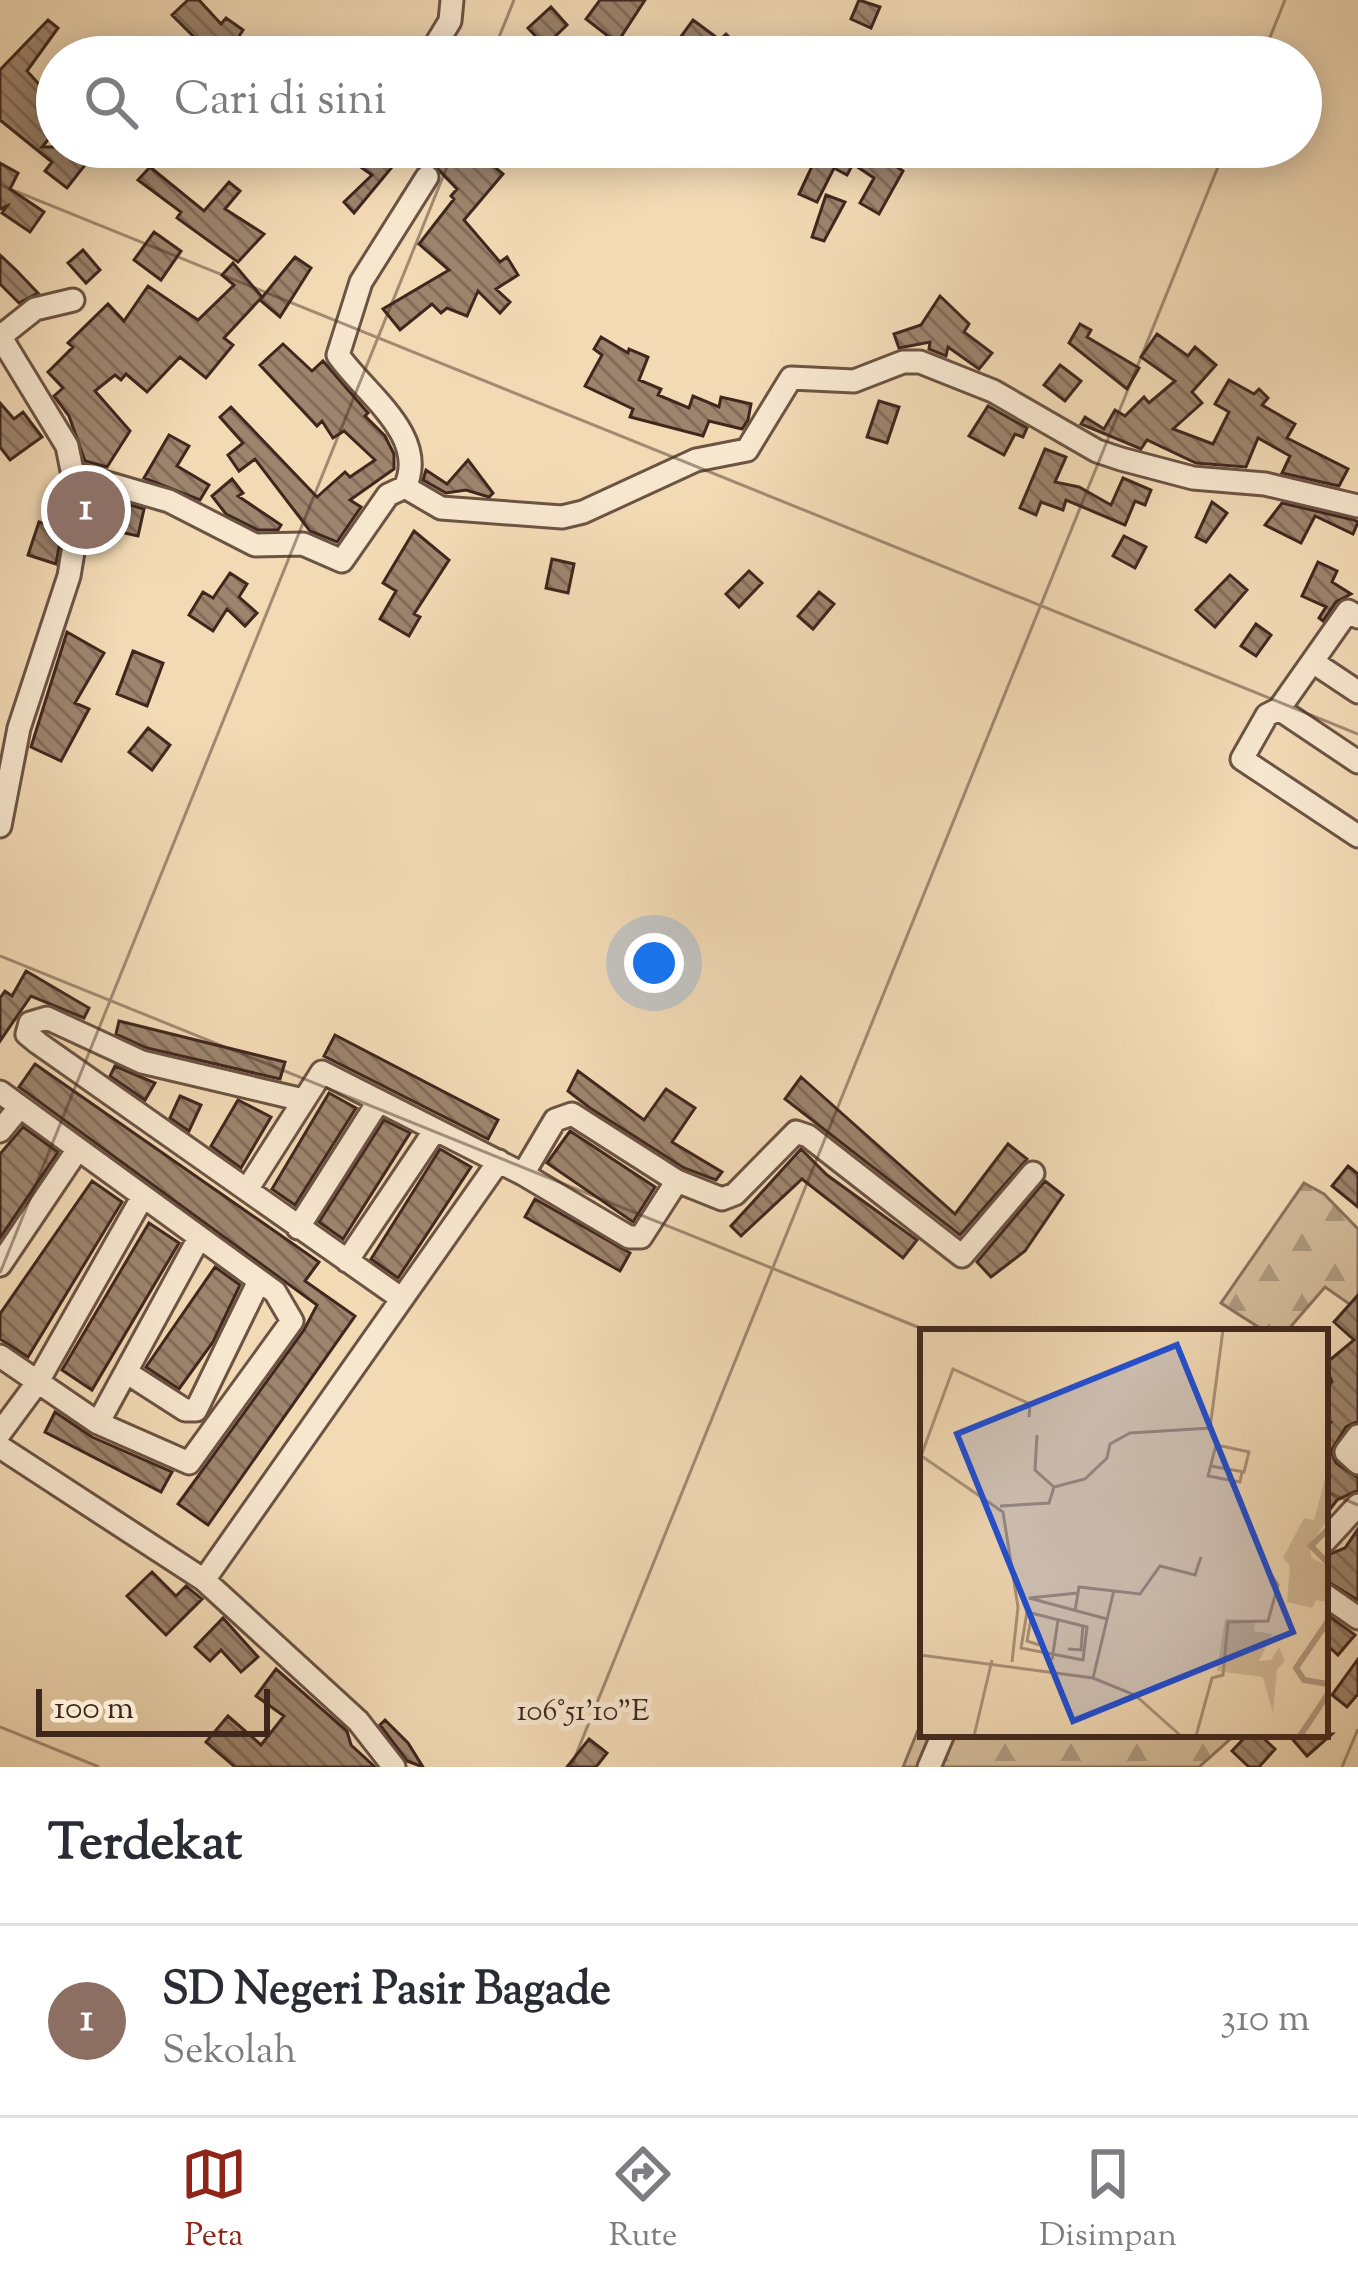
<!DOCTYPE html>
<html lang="id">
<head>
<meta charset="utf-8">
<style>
  :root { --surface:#fff; --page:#f2f2f3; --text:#2b2b33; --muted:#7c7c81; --line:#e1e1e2; --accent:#8f2418 }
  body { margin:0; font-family:"Sorts Mill Goudy",serif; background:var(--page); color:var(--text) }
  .scale { position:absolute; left:36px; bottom:30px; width:234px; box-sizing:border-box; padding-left:12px; border:6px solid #40271e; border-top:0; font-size:33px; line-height:42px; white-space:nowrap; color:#40271e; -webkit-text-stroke:9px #f7e7cf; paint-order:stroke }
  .you { position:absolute; left:654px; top:963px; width:42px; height:42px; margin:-30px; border:9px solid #fff; border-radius:50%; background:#1a73e8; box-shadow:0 0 0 18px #1a73e833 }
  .badge { display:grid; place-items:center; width:78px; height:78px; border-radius:50%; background:var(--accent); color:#fff; font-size:39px; font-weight:700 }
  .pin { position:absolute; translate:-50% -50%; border:6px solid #fff; box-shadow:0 3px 12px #0006 }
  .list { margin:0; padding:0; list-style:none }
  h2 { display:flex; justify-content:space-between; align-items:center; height:156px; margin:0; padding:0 48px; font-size:51px }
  h2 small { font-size:39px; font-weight:400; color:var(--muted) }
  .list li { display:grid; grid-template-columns:78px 1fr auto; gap:36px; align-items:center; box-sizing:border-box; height:192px; padding:0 48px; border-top:3px solid var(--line) }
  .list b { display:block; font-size:45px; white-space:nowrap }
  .list p { margin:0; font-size:39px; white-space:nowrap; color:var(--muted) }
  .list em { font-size:39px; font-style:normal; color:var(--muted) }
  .icon { flex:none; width:66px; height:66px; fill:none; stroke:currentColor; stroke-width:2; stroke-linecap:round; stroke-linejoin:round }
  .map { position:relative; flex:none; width:1358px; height:1767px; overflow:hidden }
  .search { position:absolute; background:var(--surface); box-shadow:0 6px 30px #0003; left:36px; right:36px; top:36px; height:132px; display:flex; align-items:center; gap:30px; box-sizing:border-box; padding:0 42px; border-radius:66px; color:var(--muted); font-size:45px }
  .sheet { height:348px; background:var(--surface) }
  nav { display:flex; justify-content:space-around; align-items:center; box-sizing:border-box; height:168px; border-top:3px solid var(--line); background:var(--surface); font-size:33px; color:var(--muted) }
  nav a { display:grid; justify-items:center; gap:6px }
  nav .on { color:var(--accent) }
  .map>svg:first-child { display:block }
  .forest { fill:url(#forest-firs); stroke:#8a725c; stroke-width:3 }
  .building { fill:url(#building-back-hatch); stroke:#40271e; stroke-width:3 }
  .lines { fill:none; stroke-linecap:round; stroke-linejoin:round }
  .minor-casing { stroke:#6c5444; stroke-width:27 }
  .minor { stroke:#f7e7cf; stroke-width:21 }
  .ticks { fill:none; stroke:#40271e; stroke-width:3; stroke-opacity:0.45 }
  .inset-river { fill:none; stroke:#b59d82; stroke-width:6 }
  .inset-road { fill:none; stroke:#ab9279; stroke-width:3 }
  .view { fill:#1d4ed8; fill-opacity:0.15; stroke:#1d4ed8; stroke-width:6 }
  .inset-edge { fill:none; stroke:#40271e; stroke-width:6 }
  .ticks-label { font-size:30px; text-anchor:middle; fill:#40271e; stroke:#f7e7cf; stroke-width:10; stroke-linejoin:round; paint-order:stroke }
</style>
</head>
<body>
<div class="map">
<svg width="1358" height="1767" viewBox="0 0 1358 1767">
  <defs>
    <pattern id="forest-firs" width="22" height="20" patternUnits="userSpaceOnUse" patternTransform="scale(3)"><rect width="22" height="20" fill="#d4bc9b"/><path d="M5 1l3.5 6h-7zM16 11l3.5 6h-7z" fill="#ad997e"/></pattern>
    <pattern id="building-back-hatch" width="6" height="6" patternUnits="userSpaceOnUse" patternTransform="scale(3)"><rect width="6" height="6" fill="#9d846d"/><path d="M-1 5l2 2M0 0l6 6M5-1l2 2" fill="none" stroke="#816c59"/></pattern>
  </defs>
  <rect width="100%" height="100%" fill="#f2dab5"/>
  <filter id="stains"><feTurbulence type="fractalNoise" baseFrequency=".00167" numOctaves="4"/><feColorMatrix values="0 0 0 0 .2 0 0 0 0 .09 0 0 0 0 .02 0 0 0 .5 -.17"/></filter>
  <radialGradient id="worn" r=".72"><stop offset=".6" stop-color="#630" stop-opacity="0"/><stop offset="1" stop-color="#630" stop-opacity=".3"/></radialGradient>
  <path class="forest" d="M1304,1183L1324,1194L1358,1229V1310L1325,1287L1286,1332H1266L1221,1303Z
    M923,1718V1734H1236L1199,1767H903Z"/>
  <path class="building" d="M188,0H199L221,24L226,18L243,30L233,46L255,57H214L172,15Z
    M600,0H645L617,43L586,19Z
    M859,0L880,7L871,28L851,19Z
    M551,7L567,25L545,46L528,28Z
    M48,20L58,28L27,71L57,104V129L42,147H99L67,188L45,171L52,162L0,120V70Z
    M693,20L720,40L726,34L740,48L745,41L765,57H666Z
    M444,147H459L477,166L484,158L503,174L464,220L500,262L507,257L518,275L496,289L510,302L500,313L478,291L467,316L447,308L441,313L432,304L400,330L383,309L449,270L419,244L454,199L451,196L457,189L430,161Z
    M821,147H868L903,171L879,214L860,203L874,178L853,164L847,175L834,168L817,202L799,194Z
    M397,151L402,155L354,213L344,202L372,175L362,168L371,156L383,164Z
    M0,163L18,173L10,189L44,212L30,232L2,213L7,206L0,209Z
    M150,167L204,211L229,182L240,191L225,209L264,234L238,262L177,218L181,212L138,180Z
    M826,195L845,202L824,241L812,237Z
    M154,232L181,251L161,280L134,260Z
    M83,250L100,270L86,283L68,263Z
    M0,255L17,271L38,293L19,303L0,284Z
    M295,257L311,268L280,317L260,300Z
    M233,263L262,297L224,338L233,345L206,378L180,357L147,392L126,374L121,380L115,375L95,391L130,431L107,467L85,461L69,416L54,396L63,388L48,372L73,347L68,343L108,304L124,321L148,286L198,320L234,285L222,275Z
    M940,296L969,324L964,332L992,353L979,369L948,347L946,356L929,349L930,342L899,348L894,334L921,325Z
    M1080,324L1091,330L1087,337L1139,368L1127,389L1069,343Z
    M1157,334L1188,356L1195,347L1216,365L1192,392L1202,403L1173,429L1213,444L1229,412L1215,404L1229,380L1254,394L1259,389L1268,398L1262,405L1295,424L1287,438L1348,469L1339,486L1282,473L1290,456L1258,438L1246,467L1196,463L1147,440L1141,449L1081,424L1085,417L1104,429L1115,410L1125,416L1144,397L1149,403L1175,381L1141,357Z
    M601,337L628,353L629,349L648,357L639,380L661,389L658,395L689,408L693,396L719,407L721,397L751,404L748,420L742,429L709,421L703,436L630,417L633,409L585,386L602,355L594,349Z
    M283,344L312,371L323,361L368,413L365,416L385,436L394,454V469L350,500L361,507L337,542L310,531L255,459L239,471L228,455L243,443L220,417L231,407L317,497L345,472L350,477L375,460L344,431L333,438L322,421L317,426L260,365Z
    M1060,365L1081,381L1065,401L1044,385Z
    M879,401L899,407L887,443L867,437Z
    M0,403L14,419L23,412L42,437L10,460L0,447Z
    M988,406L1027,428L1023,437L1015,434L1004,455L969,436Z
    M169,435L189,446L177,466L209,485L200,500L144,478Z
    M1045,449L1066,457L1055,482L1079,487L1111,505L1123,478L1151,490L1145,505L1135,501L1125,525L1066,500L1063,510L1041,502L1036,515L1020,508Z
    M468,460L493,493L489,497L466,490L446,493L423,480L426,470L447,484Z
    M232,479L243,493L238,496L281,525L278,530H258L226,514L212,496Z
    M92,494L144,509L138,536L93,526Z
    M1212,502L1227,513L1206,542L1196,537Z
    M1282,503L1354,520L1358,522L1353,534L1315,516L1301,543L1265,525Z
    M39,522L62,530L56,564L28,555Z
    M414,531L449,560L414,614L420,617L409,636L380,619L396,591L383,583Z
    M1124,536L1146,547L1135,568L1113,556Z
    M552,559L574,564L568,593L546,588Z
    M1318,562L1337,571L1332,582L1351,594L1336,602L1323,621L1319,618L1326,607L1302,596Z
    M749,571L762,583L739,607L726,594Z
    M230,573L247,584L239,597L257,613L245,626L227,609L213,631L189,615L203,592L213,598Z
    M1230,575L1247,590L1215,627L1196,610Z
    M819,592L834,604L813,629L798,616Z
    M1256,624L1271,635L1256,656L1241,646Z
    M67,632L104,653L75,703L89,709L61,761L31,747Z
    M133,651L163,663L147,706L117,694Z
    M148,728L170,745L152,770L129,752Z
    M26,971L89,1008L84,1018L31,996L0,1041V998L5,991L12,996Z
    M119,1021L285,1062L280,1079L147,1048L116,1034Z
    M335,1035L498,1120L488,1139L324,1056Z
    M35,1064L319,1262L305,1281L355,1316L208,1525L178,1504L304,1330L317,1305L19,1087Z
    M115,1066L155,1083L145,1100L110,1076Z
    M578,1071L644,1120L666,1089L695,1108L672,1142L722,1172L716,1180L684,1168L590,1108L568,1091Z
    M801,1077L955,1214L1008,1144L1027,1159L960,1235L785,1099Z
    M329,1093L356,1108L295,1205L272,1189Z
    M180,1096L201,1105L189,1131L170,1118Z
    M238,1100L271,1117L241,1168L211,1146Z
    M384,1120L410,1133L343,1239L319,1222Z
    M23,1127L58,1152L0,1238V1154Z
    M570,1131L655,1187L633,1222L547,1163Z
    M440,1149L471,1167L398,1278L371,1259Z
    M801,1149L827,1175L917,1240L903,1258L802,1179L741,1236L731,1226Z
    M1348,1166L1358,1174V1207L1332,1186Z
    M92,1181L122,1202L28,1357L0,1339V1314Z
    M1045,1181L1063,1195L1025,1251L991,1277L977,1262Z
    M535,1199L630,1253L620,1271L525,1217Z
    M149,1223L179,1243L92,1390L62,1370Z
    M215,1267L240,1285L213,1342L179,1389L146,1367Z
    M1358,1295V1421L1346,1427L1331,1451L1336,1463L1358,1478V1490L1337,1500L1325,1516V1428L1331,1422L1325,1417V1389L1332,1382L1325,1364L1354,1340L1334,1322Z
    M55,1412L92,1437L172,1472L161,1492L45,1432Z
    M1358,1529V1600L1325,1580V1556L1345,1548Z
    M152,1572L176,1596L186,1586L202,1599L166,1635L127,1596Z
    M1325,1613L1355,1635L1338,1655L1325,1643Z
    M223,1618L258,1657L241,1672L221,1650L210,1661L195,1647Z
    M1358,1659V1694L1347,1707L1332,1695Z
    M276,1669L347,1731L351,1745L375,1767H235L206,1742L228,1716L261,1745L284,1716L256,1696Z
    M385,1720L408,1743L423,1767L407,1761L380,1725Z
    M1248,1734H1259L1275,1749L1259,1767H1249L1232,1751Z
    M1288,1734H1332L1307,1756Z
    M589,1739L607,1753L596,1767H567Z"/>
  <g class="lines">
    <defs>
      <path id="minor" d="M428,57L450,21L452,0
        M0,336L67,446L80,510L69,576L19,728L0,826
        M1,336L35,309L73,300
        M76,474L169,501L255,545L303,544L342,561L388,495L405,487L441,508L562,517L583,512L696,460L747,450L791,378L854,381L903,362H920L993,391L1097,451L1121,459L1193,478L1265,484L1358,506
        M405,487C429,436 365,394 338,355L361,282L427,177
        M1358,617L1348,611L1279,709L1267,715L1242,759L1358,836
        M1313,662L1358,692
        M1279,709L1358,762
        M0,1092L275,1292L292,1321L189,1463L98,1423L0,1356
        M303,1100L142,1062L47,1018L30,1023L27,1034L38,1043L402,1299
        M0,1131L19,1108
        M523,1174L555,1120L572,1114L677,1181L722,1199L735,1194L796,1132L808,1136L962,1256L1033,1173
        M248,1188L322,1072L523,1174L629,1237H641L677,1181
        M298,1228L378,1102
        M347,1261L435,1130
        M0,1265L78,1149
        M129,1374L185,1410H196L259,1281
        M98,1423L199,1238
        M0,1433L37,1383L142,1198
        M1358,1436L1346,1452L1358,1463
        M0,1447L204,1580L358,1721L394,1767
        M1325,1541L1358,1505
        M204,1580L499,1161
        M1325,1595L1358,1618
        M929,1767L943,1734"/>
    </defs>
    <use href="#minor" class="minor-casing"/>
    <use href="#minor" class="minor"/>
  </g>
  <path class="ticks" d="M491,57L514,0M1262,57L1285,0M0,185L1358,734M0,956L930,1332M0,1273L455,147M1325,1491L1358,1505M0,1727L99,1767M571,1767L1226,147M1342,1767L1358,1729"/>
  <g transform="translate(920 1329)">
    <rect width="408" height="408" fill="#f2dab5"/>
    <path d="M408,139V190L390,216L391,229L408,237V273L396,271L392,279L367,273L370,237L363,229L384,189L394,191ZM305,290L335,291L334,302L352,305L339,332L351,331L359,318L365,332L357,340L353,384L343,348L297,342Z" fill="#d4bc9b"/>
    <path class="inset-river" d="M408,200L391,217L408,234M408,292L376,339L384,351L408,355M380,407L408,365"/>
    <path class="inset-road" d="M117,106L115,141L134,158M0,126L83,183L98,278L92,333M1,127L33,40L110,75L109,88M291,137L324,143L329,123L306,118L296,116L288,147L320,153L322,143M80,177L129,174L134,158L165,150L187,129L190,115L210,104L290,99L303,1M158,264L109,269L187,290M155,282L159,258L220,265L240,237L275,246L281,228M107,283L167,298L163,331L101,319ZM112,284L107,312L119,316M148,320L161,321L163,296M0,326L173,349L215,366L261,407M132,331L138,291M173,349L194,261M54,407L72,331M276,407L292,349L303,346L308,293L348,292L358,256L352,247"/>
    <path class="view" d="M257,16L373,303L153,392L37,105Z"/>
    <rect width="408" height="408" class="inset-edge"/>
  </g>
  <g class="ticks-label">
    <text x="583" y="1720">106°51'10"E</text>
  </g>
  <rect width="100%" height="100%" filter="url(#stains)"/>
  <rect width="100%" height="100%" fill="url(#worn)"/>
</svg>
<div class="scale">100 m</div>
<div class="you"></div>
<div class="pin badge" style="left:86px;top:510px;background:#8d6e63">1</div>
<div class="search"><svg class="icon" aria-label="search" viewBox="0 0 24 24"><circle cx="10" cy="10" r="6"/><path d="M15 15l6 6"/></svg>Cari di sini</div>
</div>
<section class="sheet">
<h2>Terdekat<small></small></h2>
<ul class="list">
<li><span class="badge" style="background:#8d6e63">1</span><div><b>SD Negeri Pasir Bagade</b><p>Sekolah</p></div><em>310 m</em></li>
</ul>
</section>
<nav>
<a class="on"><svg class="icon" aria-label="map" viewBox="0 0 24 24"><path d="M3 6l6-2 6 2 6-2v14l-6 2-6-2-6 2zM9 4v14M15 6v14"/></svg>Peta</a>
<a><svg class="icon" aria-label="directions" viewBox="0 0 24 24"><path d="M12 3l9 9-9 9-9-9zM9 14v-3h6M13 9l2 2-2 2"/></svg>Rute</a>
<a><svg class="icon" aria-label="saved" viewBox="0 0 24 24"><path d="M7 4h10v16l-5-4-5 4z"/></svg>Disimpan</a>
</nav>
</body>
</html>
